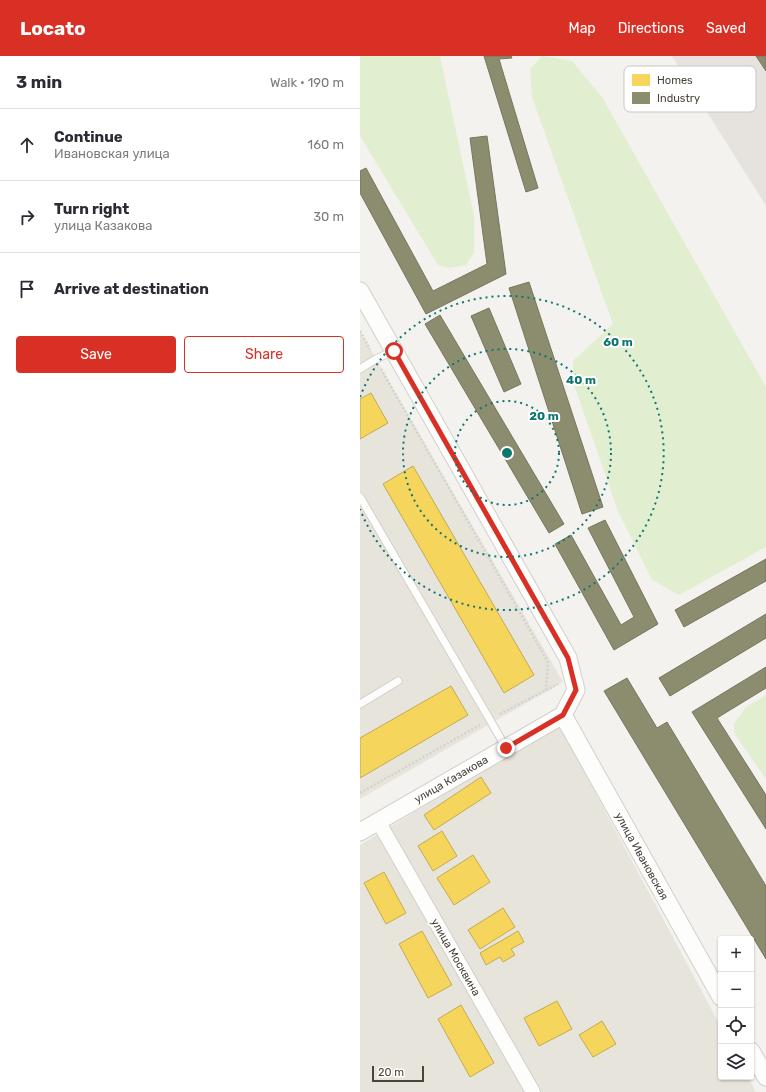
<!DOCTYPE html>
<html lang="en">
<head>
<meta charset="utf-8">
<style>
  :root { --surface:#fff; --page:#f7f7f7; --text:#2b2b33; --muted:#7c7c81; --line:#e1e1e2; --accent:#d93025 }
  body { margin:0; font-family:Rubik,sans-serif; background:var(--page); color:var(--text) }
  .controls { position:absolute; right:12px; bottom:12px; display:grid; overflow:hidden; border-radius:4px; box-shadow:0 1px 3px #0004 }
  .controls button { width:36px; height:36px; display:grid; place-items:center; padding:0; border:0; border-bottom:1px solid var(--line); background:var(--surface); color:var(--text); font:20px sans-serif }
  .scale { position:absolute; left:12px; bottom:10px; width:52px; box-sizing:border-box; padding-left:4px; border:2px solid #4b4439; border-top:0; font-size:11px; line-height:14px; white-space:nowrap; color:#4b4439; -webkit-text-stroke:3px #fff; paint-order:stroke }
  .stop { position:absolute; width:12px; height:12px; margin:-9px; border:3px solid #d93025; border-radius:50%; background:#fff }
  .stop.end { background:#d93025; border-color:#fff; box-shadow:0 1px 4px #0008 }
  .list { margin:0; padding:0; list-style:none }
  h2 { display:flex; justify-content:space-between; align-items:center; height:52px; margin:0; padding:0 16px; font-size:17px }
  h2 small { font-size:13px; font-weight:400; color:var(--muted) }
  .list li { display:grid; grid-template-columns:26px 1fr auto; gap:12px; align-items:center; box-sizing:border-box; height:72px; padding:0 16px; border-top:1px solid var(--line) }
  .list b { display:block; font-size:15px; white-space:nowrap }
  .list p { margin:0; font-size:13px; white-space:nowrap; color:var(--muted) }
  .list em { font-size:13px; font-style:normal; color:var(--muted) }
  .actions { display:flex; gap:8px; padding:12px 16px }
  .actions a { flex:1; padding:9px 0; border:1px solid var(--accent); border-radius:4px; text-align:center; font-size:14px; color:var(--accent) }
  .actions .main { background:var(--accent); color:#fff }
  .icon { flex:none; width:22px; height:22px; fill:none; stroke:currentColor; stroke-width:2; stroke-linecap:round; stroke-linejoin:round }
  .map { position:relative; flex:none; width:406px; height:1036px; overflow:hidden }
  header { display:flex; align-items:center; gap:24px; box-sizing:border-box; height:56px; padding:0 20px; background:var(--accent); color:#fff }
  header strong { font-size:19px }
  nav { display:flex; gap:22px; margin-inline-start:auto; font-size:14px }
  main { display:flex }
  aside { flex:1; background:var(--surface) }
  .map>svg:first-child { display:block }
  .residential { fill:#e7e4dc }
  .industrial { fill:#e6e2de }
  .green { fill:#e1eecf }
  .homes { fill:#f6d55c; stroke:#c3aa52 }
  .industry { fill:#8c8c6e; stroke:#78765e }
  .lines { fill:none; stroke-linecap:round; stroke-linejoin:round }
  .service-casing { stroke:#d2d0cb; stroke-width:9 }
  .minor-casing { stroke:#d2d0cb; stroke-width:16 }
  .tertiary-casing { stroke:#d2d0cb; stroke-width:19 }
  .path { stroke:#d3d2cc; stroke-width:2.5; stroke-dasharray:2 2; stroke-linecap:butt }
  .service { stroke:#fdfdfc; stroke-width:7 }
  .minor { stroke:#fdfdfc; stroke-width:14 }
  .tertiary { stroke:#fdfdfc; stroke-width:17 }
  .route { stroke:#d93025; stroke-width:5 }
  .ring { fill:none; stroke:#0f766e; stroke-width:2; stroke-dasharray:2 4 }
  .labels { text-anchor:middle; stroke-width:4; stroke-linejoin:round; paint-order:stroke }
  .street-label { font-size:11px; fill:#4b4439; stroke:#fff }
  .key { fill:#fff; stroke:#c9c7c4; stroke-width:1 }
  .key-label { font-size:11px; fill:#4b4439 }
  .centre { fill:#0f766e; stroke:#fff; stroke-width:2 }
  .ring-label { font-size:12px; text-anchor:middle; font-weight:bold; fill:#0f766e; stroke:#fff; stroke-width:4; stroke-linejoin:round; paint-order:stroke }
</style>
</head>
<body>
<header>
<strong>Locato</strong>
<nav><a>Map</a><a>Directions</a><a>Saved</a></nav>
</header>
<main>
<aside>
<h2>3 min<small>Walk · 190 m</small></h2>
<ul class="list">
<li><svg class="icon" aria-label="ahead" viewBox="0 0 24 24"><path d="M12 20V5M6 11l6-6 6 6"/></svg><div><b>Continue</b><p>Ивановская улица</p></div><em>160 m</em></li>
<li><svg class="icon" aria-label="right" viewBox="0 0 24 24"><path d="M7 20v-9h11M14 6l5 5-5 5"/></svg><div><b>Turn right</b><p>улица Казакова</p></div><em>30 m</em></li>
<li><svg class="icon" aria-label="arrive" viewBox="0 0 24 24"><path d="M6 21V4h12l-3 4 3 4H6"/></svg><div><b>Arrive at destination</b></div></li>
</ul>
<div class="actions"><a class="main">Save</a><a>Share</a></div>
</aside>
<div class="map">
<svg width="406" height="1036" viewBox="0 0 406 1036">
  <rect width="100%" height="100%" fill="#f4f2ee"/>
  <path class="residential" d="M0,275L203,626L0,743Z
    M199,669L361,971V1021H388L396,1036H0V789Z"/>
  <path class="industrial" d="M312,0H406V150Z"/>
  <path class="green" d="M0,0H80L114,160V197L106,209L88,212L78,209L0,80Z
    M182,0L212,5L242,41L406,331V491L319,539L292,524L258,455L213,326V305L253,268L240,232L172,41L170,13Z
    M406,639V723L374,677V668L386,651Z"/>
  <path class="homes" d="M11,337L28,367L0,383V343Z
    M53,410L174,619L144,637L23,428Z
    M91,630L108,659L0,722V682Z
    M121,721L131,737L74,774L64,759Z
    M82,775L97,800L73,815L58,790Z
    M113,799L130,826L94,849L77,822Z
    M24,816L46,857L26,868L4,827Z
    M143,852L155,871L120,893L108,874Z
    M62,875L92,929L68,942L39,888Z
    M158,875L164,886L151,893L155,899L143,906L140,901L126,909L120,897Z
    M197,945L212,973L179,990L164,962Z
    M101,949L134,1007L110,1021L78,963Z
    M242,965L256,988L233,1001L219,979Z"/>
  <path class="industry" d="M124,0H151L152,2L139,3L178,132L166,136Z
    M396,0H406V15Z
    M127,80L146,218L66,258L0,137V115L6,112L73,235L127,208L110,82Z
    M169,226L243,451L222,458L149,232Z
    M129,252L161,328L144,336L111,260Z
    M80,259L204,468L189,477L65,268Z
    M245,464L298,568L254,594L195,488L211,479L261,569L274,561L228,472Z
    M406,503V525L324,571L315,554Z
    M406,558V582L310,640L299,622Z
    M406,611V632L357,662L406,739V773L332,656Z
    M267,622L297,672L307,666L406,830V903L244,635Z"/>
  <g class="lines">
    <defs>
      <path id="service" d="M0,313L16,303L33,295
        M0,441L130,664L146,692
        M0,648L38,625"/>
      <path id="minor" d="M18,765L173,1036"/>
      <path id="tertiary" d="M0,235L208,602L216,634L203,659
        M203,659L361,941
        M0,776L203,659
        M391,995L406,1021"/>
    </defs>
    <use href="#service" class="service-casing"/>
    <use href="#minor" class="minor-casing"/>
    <use href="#tertiary" class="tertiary-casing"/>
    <path class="path" d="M0,275L10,293
      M21,313L188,606L186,634
      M140,658L198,628
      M0,737L120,669"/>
    <use href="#service" class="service"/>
    <use href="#minor" class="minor"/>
    <use href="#tertiary" class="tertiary"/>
  </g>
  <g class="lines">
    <path class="route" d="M34,295L208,602L216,634L203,659L146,692"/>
  </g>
  <g class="ring">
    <circle cx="147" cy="397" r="52"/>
    <circle cx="147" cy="397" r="104"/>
    <path d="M0 341A157 157 0 1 1 0 453"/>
  </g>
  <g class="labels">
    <g class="street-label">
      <text transform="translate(91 723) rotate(-30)" y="4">улица Казакова</text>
      <text transform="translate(282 800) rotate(61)" y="4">улица Ивановская</text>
      <text transform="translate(96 901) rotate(60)" y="4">улица Москвина</text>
    </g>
  </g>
  <rect x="264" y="10" width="132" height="46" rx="6" class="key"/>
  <rect x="272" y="18" width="18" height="12" fill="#f6d55c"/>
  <rect x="272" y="36" width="18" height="12" fill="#8c8c6e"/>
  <g class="key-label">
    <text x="297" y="28">Homes</text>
    <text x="297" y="46">Industry</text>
  </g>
  <circle cx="147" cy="397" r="6" class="centre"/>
  <g class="ring-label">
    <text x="258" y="290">60 m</text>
    <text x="221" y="328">40 m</text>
    <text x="184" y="364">20 m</text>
  </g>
</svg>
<div class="controls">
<button>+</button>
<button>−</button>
<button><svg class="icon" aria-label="locate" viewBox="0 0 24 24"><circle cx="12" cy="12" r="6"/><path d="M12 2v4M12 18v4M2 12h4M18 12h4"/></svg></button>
<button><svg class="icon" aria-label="layers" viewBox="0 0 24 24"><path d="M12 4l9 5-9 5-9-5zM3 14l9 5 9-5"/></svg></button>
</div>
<div class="scale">20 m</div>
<div class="stop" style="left:34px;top:295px"></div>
<div class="stop end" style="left:146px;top:692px"></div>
</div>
</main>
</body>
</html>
